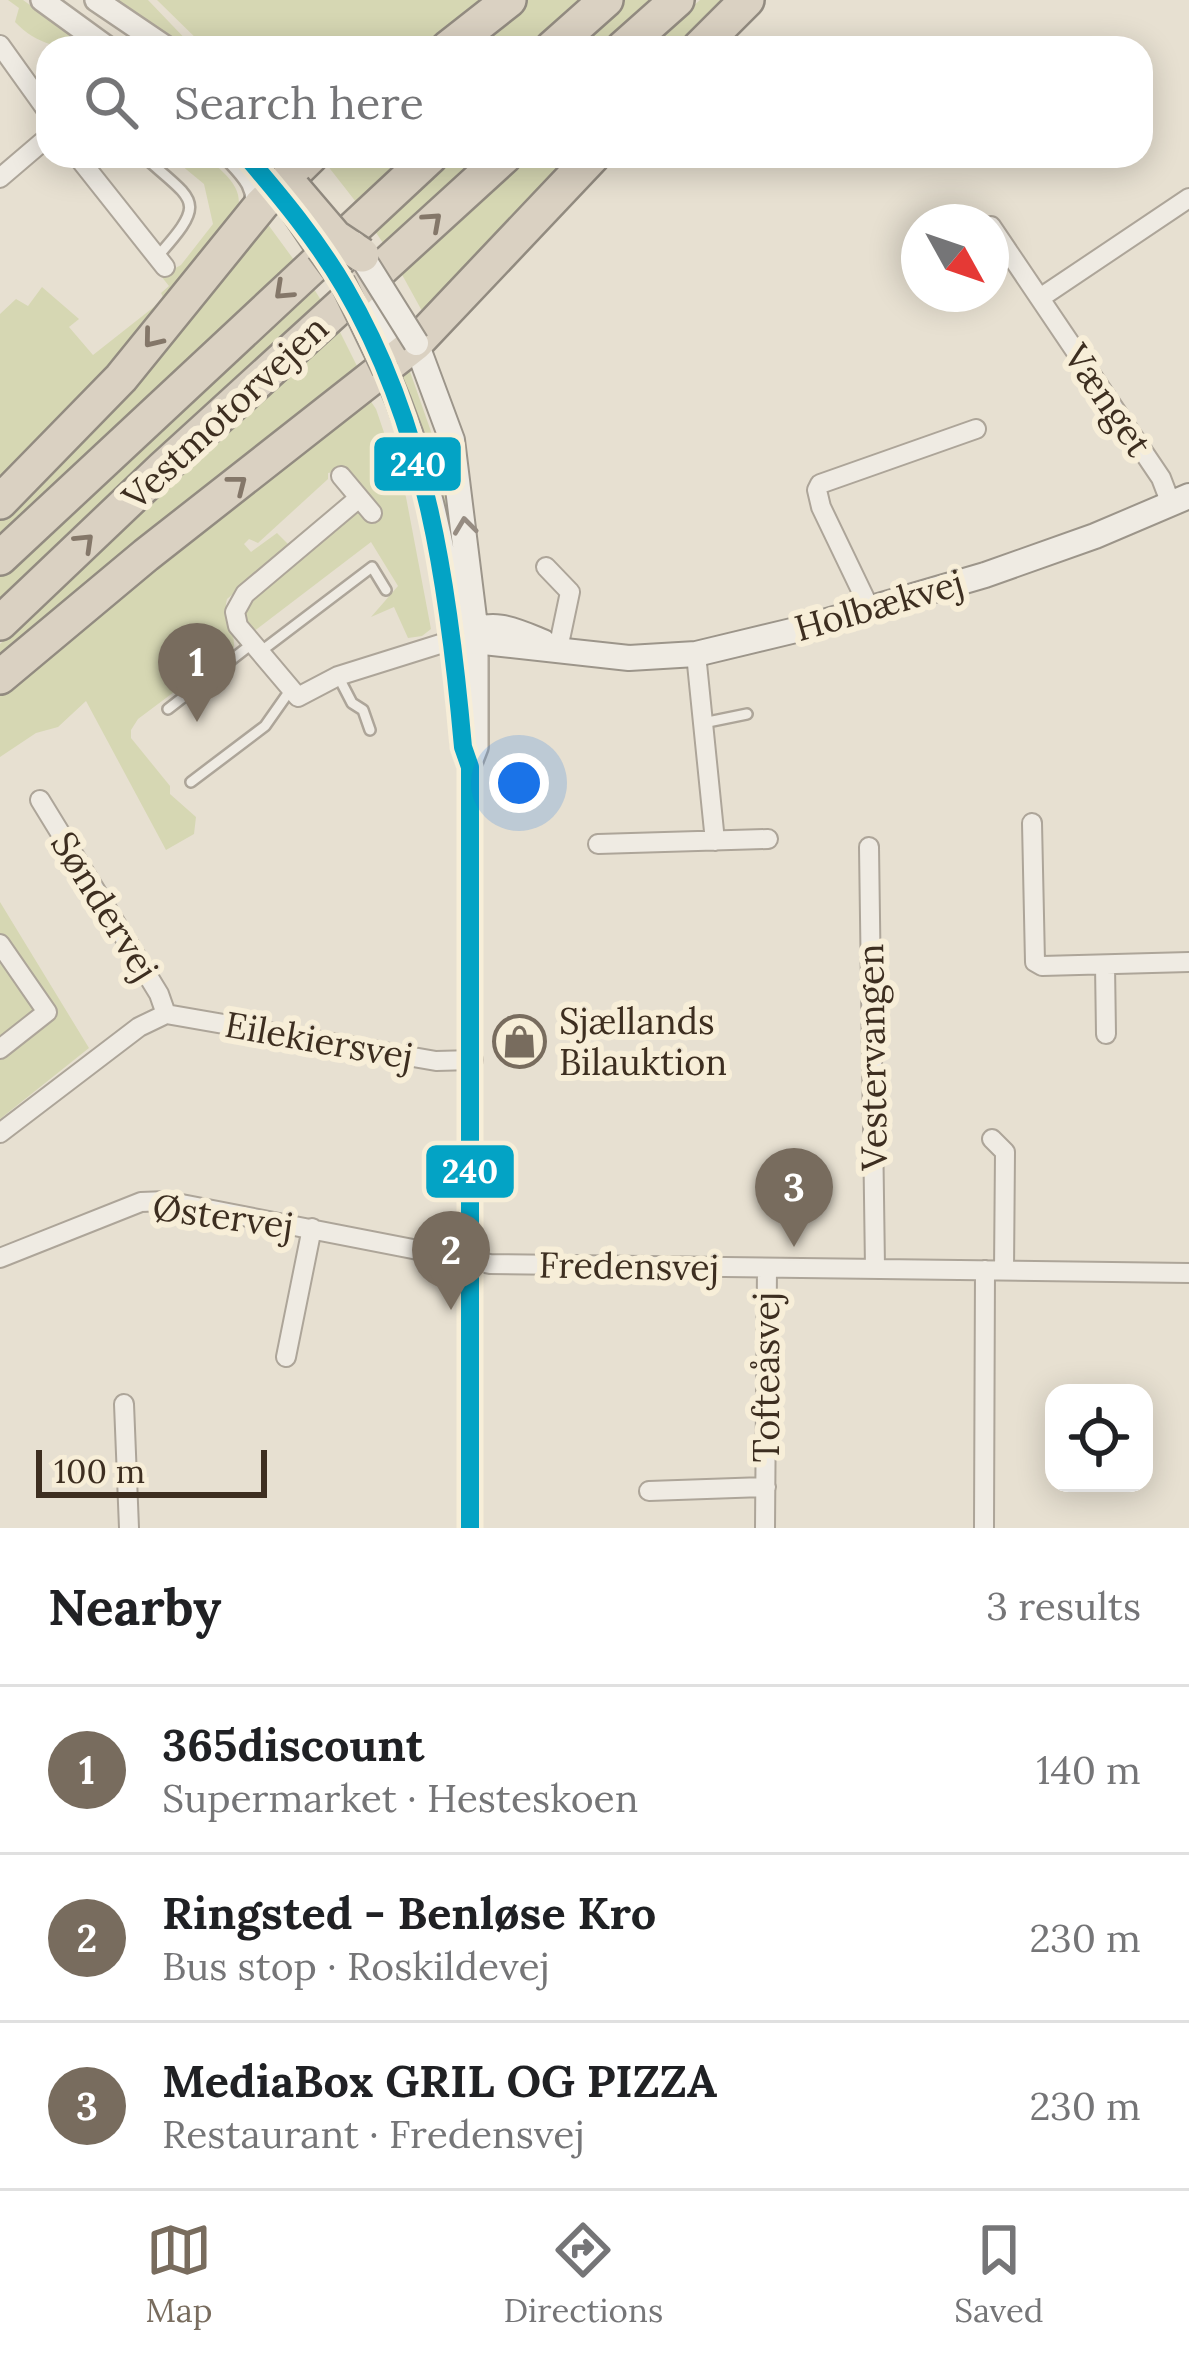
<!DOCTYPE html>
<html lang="en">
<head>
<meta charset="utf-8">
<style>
  :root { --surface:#fff; --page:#f2f2f2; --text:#202124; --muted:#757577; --line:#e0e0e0; --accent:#786c5e }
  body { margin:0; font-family:Lora,serif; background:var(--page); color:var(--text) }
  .controls { position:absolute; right:36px; bottom:36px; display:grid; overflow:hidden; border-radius:24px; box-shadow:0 6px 30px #0003 }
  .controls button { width:108px; height:108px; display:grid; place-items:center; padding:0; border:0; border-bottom:3px solid var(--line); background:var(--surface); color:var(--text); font:60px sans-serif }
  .compass { position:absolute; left:901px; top:204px; width:108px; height:108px; border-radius:50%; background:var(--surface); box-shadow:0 6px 30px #0003; rotate:130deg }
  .scale { position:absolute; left:36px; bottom:30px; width:231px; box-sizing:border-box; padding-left:12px; border:6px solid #3d2e20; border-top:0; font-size:33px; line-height:42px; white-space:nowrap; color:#3d2e20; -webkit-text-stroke:9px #f7eed8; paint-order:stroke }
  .you { position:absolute; left:519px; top:783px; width:42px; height:42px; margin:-30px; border:9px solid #fff; border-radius:50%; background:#1a73e8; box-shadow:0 0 0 18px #1a73e833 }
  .badge { display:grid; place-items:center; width:78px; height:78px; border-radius:50%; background:var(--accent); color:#fff; font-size:39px; font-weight:700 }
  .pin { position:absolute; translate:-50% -99px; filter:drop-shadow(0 3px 6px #0008) }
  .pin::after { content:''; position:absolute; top:63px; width:42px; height:36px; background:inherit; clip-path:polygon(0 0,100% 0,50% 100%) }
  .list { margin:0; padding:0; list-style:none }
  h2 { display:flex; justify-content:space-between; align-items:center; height:156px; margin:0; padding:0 48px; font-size:51px }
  h2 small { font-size:39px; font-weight:400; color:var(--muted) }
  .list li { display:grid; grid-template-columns:78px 1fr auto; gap:36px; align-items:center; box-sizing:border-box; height:168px; padding:0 48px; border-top:3px solid var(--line) }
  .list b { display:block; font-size:45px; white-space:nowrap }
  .list p { margin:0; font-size:39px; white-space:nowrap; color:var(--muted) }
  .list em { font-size:39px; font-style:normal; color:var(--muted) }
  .icon { flex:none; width:66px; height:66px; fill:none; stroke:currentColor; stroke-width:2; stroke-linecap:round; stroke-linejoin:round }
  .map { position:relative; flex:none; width:1189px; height:1528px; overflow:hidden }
  .search { position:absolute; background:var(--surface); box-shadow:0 6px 30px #0003; left:36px; right:36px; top:36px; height:132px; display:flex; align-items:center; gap:30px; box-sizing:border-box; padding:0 42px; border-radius:36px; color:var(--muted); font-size:45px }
  .sheet { height:660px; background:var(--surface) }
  nav { display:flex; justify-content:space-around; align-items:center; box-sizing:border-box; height:168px; border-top:3px solid var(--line); background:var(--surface); font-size:33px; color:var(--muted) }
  nav a { display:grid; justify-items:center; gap:6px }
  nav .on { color:var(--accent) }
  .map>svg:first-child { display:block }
  .green { fill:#d6d7b3 }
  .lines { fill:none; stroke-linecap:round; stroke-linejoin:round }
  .service-casing { stroke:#ada599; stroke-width:14 }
  .minor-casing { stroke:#ada599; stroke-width:22 }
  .tertiary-casing { stroke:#ada599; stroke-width:26 }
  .secondary-casing { stroke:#9c958a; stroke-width:28 }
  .motorway-casing { stroke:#928b80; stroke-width:38 }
  .service { stroke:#efebe3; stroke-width:9 }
  .minor { stroke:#efebe3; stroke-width:18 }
  .tertiary { stroke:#efebe3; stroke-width:21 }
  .secondary { stroke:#efebe3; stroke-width:24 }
  .motorway { stroke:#dad1c2; stroke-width:33 }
  .secondary-bridge-casing { stroke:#9c958a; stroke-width:28; stroke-linecap:butt }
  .motorway-bridge-casing { stroke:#928b80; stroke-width:38; stroke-linecap:butt }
  .secondary-bridge { stroke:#efebe3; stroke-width:24 }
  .motorway-bridge { stroke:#dad1c2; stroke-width:33 }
  .bus-1-casing { stroke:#f7eed8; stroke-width:27 }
  .bus-1 { stroke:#03a3c5; stroke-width:18 }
  .oneway { stroke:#847769 }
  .oneway2 { stroke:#968c82 }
  .labels { text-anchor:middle; stroke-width:12; stroke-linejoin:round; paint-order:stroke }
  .street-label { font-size:36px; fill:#3d2e20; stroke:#f7eed8 }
  .poi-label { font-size:36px; fill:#3d2e20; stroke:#f7eed8; text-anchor:start }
  .line-badge { stroke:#f7eed8; stroke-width:4.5 }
  .badge-label { font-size:33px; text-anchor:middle; font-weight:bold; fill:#fff }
</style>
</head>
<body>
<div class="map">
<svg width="1189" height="1528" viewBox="0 0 1189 1528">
  <rect width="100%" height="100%" fill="#e7e0d1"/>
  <path class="green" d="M8,0H23L90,48C59,48 37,45 15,22L19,8Z
    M115,0H148L194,48H182Z
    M157,0H490L429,48H206Z
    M521,0H582L527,48H459Z
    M620,0H661L608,48H566Z
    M700,0H733L685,48H646Z
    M170,156H206C224,174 247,188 236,215L168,302L0,490V314L16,299L28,306L42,287L79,319L69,327L93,355L164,299L161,293L169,286L161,276L181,265L213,224L204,184Z
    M320,156H407L356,202Z
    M447,156H489L387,249L371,225Z
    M527,156H581L427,320L400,271Z
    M264,219L294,260L0,534V510Z
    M309,281L324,305L0,611V572Z
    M339,330L361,374L0,664V644Z
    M407,363L442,463L463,591L431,460L397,370Z
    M368,397L376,409L406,497L431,629L422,636L408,638L394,607L371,617L398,586L371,542L253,632L245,620L247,603L356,512H361L344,470L328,473V479L258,543L249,539L244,544L251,552L277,533L290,546L227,599C222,617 235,628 234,647L138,719L131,730V738L170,786V794L196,817L194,834L166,850L86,701L58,727L36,733L0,757V685Z
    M0,902L89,1048L0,1119Z"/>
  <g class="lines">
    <defs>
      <path id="service" d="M143,156C196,203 208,200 157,257
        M260,652L372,567L386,590
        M338,676L352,703L363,710L370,730
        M168,709L253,643
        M703,723L747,714
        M191,782L265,726L291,689"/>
      <path id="minor" d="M0,45L48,112
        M77,156L165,267
        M0,178L48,137
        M991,226L1161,478L1171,504
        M1040,298L1189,198
        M341,476L372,513
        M359,498L245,594L235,612L238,626L298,697L338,676L456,639
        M546,567L570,592L558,649
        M870,609L821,507L817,490L820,484L976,429
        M696,654L715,841
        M40,800L159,994L166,1014
        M1032,823L1035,962L1042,966L1189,962
        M598,844L768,839
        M869,847L875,1267
        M0,944L47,1012L0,1049
        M1105,965L1106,1034
        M0,1133L139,1027L166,1014L436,1061L473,1060
        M992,1139L1005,1152L1004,1270
        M0,1258L141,1202L166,1201L490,1264L1189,1273
        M286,1357L312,1228
        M124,1404L129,1528
        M649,1491L766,1487
        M765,1528L767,1268
        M984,1528L985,1270"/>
      <path id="tertiary" d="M42,0L108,48
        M96,0L167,48
        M231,156C247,173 262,187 255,212
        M456,639L463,747L470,767V1528
        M472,760L477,747V642"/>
      <path id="secondary" d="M282,195L319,250
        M358,294C376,309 381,333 399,348H408
        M416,343L452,440L477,642
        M385,370C424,456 444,545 456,639
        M463,635C493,619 514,630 543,642
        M456,639L629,658L696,654L800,629L985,575L1095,536L1189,496"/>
      <path id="motorway" d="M448,48L509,0
        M552,48L606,0
        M623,48L677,0
        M699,48L747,0
        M0,502L121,378L262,204L311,156
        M0,558L431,156
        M0,623L163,468L505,156
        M0,677L146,555L416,343L593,156"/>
    </defs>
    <use href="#service" class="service-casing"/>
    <use href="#minor" class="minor-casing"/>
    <use href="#tertiary" class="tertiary-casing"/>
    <use href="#secondary" class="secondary-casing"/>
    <use href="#motorway" class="motorway-casing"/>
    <use href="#service" class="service"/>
    <use href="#minor" class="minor"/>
    <use href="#tertiary" class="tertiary"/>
    <use href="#secondary" class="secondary"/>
    <use href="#motorway" class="motorway"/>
    <defs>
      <path id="secondary-bridge" d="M354,244L416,343
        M319,250L336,273
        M342,281L385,370"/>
      <path id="motorway-bridge" d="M294,189L335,237L362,255"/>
    </defs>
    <use href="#secondary-bridge" class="secondary-bridge-casing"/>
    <use href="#motorway-bridge" class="motorway-bridge-casing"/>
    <use href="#secondary-bridge" class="secondary-bridge"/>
    <use href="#motorway-bridge" class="motorway-bridge"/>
    <defs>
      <path id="bus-1" d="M246,156C282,198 317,240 345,288C427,428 449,589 463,747L470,767V1528"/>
    </defs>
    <use href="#bus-1" class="bus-1-casing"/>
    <use href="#bus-1" class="bus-1"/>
  </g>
  <defs><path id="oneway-chevron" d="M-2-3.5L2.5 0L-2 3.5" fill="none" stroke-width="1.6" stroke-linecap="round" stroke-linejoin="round" transform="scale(3)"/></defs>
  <g class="oneway">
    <use href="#oneway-chevron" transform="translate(433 221) rotate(-42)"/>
    <use href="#oneway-chevron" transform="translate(283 291) rotate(137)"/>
    <use href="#oneway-chevron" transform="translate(152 339) rotate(129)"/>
    <use href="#oneway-chevron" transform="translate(238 484) rotate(-38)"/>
    <use href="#oneway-chevron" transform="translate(85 542) rotate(-44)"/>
  </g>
  <use class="oneway2" href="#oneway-chevron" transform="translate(465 526) rotate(-97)"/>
  <defs>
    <symbol id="shop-ring" viewBox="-11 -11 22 22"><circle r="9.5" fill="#f7eed8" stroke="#786c5e" stroke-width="1.5"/><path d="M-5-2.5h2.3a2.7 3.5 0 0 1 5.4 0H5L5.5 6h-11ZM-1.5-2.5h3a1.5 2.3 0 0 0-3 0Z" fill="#786c5e"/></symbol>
  </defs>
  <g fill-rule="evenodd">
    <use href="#shop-ring" x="490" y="1012" width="59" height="59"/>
  </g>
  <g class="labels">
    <g class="street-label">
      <text transform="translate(1108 400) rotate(56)" y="13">Vænget</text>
      <text transform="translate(225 412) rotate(-43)" y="13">Vestmotorvejen</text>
      <text transform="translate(879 605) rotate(-16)" y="13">Holbækvej</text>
      <text transform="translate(105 906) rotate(58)" y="13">Søndervej</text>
      <text transform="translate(319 1040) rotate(10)" y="13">Eilekiersvej</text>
      <text transform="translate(872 1057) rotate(-91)" y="13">Vestervangen</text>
      <text transform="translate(223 1216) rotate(8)" y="13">Østervej</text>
      <text transform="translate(629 1266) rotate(1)" y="13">Fredensvej</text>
      <text transform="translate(766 1377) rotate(-90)" y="13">Tofteåsvej</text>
    </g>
    <g class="poi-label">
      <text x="559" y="1034">Sjællands<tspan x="559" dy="41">Bilauktion</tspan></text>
    </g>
  </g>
  <g class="line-badge">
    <rect x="372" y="435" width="91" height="58" rx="12" fill="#03a3c5"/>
    <rect x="424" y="1143" width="92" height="57" rx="12" fill="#03a3c5"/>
  </g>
  <g class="badge-label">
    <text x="418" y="476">240</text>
    <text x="470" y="1183">240</text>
  </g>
</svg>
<div class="controls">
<button><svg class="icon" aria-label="locate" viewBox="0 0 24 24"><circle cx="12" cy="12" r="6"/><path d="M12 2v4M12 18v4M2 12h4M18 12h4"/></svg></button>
</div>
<svg class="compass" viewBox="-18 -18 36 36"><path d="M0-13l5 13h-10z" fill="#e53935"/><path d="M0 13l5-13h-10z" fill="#757577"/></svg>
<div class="scale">100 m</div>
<div class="you"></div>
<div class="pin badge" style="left:197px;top:722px">1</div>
<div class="pin badge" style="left:451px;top:1310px">2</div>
<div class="pin badge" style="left:794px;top:1247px">3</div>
<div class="search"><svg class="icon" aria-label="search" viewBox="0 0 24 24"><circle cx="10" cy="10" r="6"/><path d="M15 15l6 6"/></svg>Search here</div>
</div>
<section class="sheet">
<h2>Nearby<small>3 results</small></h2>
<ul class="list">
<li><span class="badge">1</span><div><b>365discount</b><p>Supermarket · Hesteskoen</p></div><em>140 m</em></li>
<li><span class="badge">2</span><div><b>Ringsted - Benløse Kro</b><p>Bus stop · Roskildevej</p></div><em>230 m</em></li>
<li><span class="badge">3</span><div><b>MediaBox GRIL OG PIZZA</b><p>Restaurant · Fredensvej</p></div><em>230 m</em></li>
</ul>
</section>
<nav>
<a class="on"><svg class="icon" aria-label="map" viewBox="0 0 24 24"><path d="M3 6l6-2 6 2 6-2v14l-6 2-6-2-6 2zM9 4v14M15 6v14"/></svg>Map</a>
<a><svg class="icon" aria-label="directions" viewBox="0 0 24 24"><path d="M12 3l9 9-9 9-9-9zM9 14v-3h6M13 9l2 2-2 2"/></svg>Directions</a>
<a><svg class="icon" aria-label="saved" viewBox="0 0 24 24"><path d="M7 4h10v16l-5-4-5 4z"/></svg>Saved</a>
</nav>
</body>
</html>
